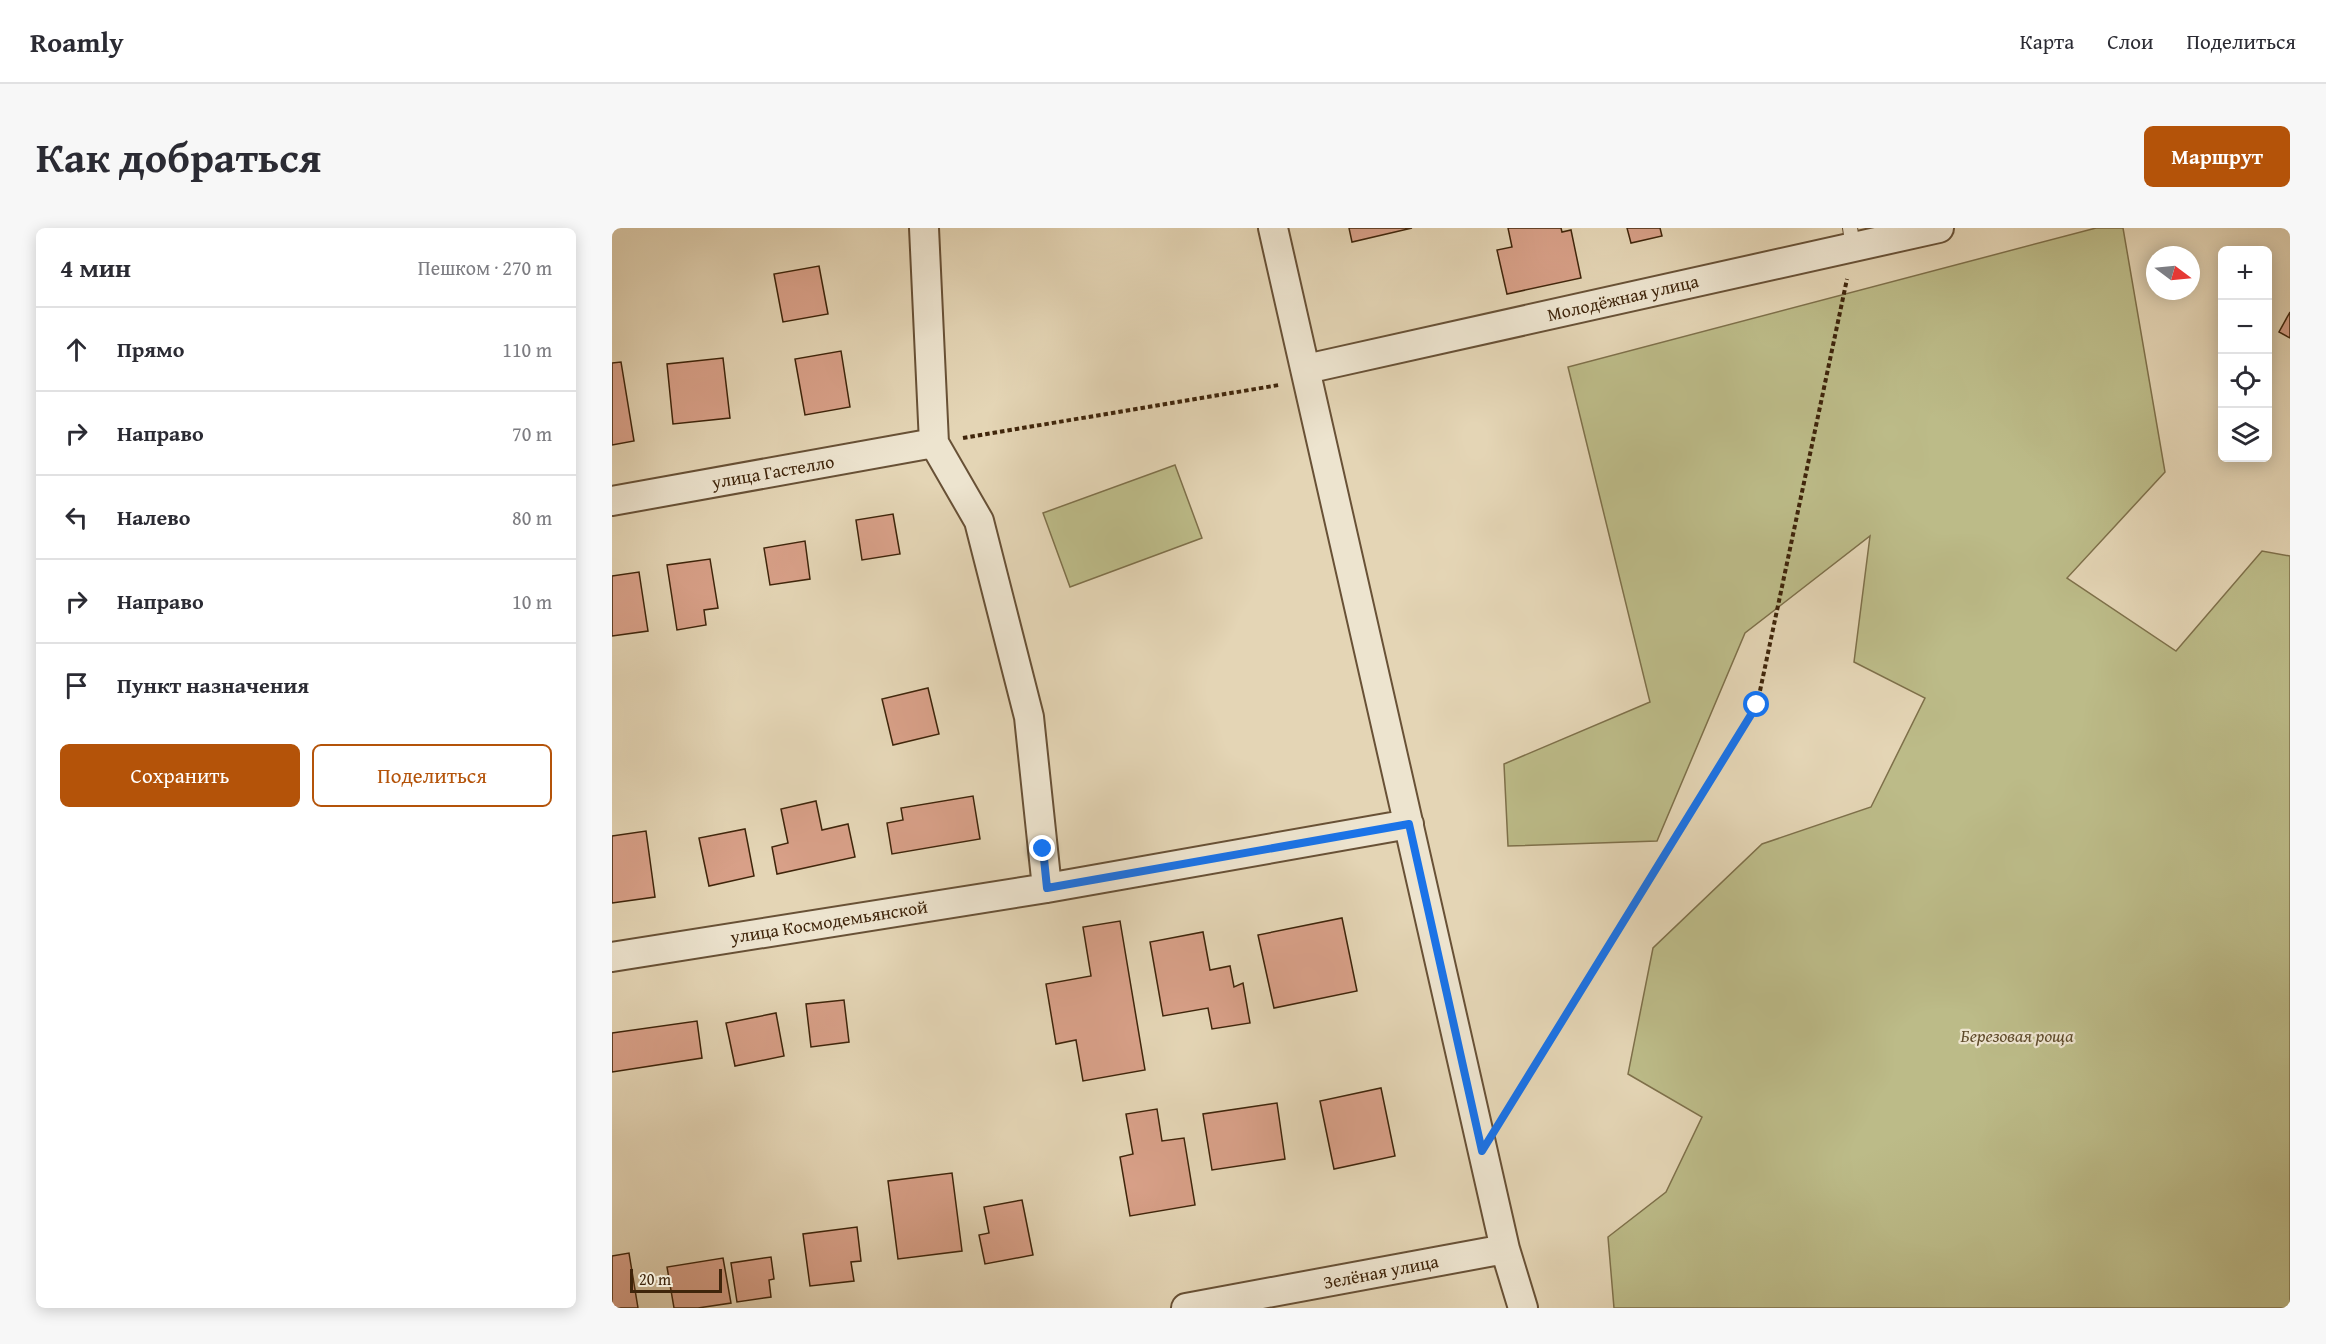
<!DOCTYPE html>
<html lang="ru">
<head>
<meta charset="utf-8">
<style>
  :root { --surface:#fff; --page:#f7f7f7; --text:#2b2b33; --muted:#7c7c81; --line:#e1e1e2; --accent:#b45309 }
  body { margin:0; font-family:"Gentium Book Plus",serif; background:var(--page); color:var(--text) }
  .controls { position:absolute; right:18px; top:18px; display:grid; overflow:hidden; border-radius:9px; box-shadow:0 3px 15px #0003 }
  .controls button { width:54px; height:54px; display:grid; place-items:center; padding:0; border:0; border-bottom:2px solid var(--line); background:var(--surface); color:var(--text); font:30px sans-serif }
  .compass { position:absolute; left:1534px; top:18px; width:54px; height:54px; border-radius:50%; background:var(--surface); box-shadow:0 3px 15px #0003; rotate:106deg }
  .scale { position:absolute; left:18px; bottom:15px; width:92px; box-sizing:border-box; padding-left:6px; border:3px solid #3f250b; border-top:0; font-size:16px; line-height:21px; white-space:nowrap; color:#3f250b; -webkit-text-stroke:4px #ede4cf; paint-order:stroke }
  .stop { position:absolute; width:18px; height:18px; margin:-14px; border:4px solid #1a73e8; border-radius:50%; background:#fff }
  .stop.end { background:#1a73e8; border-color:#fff; box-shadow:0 2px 6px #0008 }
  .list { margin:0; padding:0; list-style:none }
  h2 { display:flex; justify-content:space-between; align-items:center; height:78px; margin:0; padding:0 24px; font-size:26px }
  h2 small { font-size:20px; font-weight:400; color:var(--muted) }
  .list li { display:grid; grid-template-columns:39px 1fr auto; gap:18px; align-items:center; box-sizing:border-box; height:84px; padding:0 24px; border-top:2px solid var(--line) }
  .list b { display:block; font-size:22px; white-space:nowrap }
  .list em { font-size:20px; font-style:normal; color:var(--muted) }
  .actions { display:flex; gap:12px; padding:18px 24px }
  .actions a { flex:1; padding:14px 0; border:2px solid var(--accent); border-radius:9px; text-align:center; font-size:21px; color:var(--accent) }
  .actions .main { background:var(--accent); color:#fff }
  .icon { flex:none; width:33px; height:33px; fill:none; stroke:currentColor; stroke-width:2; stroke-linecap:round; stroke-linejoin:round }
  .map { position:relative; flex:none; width:1678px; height:1080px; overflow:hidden; border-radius:9px }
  header { display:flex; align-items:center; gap:36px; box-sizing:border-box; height:84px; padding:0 30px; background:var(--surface); border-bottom:2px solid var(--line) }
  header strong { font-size:28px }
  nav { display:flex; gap:33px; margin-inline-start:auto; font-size:21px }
  .intro { display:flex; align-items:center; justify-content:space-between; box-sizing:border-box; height:144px; padding:0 36px }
  h1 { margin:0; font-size:42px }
  .button { padding:15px 27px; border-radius:9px; background:var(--accent); color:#fff; font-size:21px; font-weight:700 }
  main { display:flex; gap:36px; padding:0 36px }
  aside { flex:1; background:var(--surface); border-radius:9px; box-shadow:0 3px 15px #0003 }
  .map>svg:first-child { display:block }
  .green { fill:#bcbb88; stroke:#7e704a; stroke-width:1.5 }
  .building { fill:#d8a088; stroke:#3f250b; stroke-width:1.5 }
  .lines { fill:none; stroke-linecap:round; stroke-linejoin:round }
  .service-casing { stroke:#685136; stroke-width:16 }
  .minor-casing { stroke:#685136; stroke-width:32 }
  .path { stroke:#3f250b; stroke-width:4; stroke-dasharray:4.5 3; stroke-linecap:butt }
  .service { stroke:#ede4cf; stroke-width:14 }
  .minor { stroke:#ede4cf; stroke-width:28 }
  .route { stroke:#1a73e8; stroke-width:8 }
  .labels { text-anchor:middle; stroke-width:4.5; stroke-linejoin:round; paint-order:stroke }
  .street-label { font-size:18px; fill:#3f250b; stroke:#ede4cf }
  .park-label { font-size:18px; font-style:italic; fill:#5e4a2a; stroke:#ede4cf }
</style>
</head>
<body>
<header>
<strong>Roamly</strong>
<nav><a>Карта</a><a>Слои</a><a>Поделиться</a></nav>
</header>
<div class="intro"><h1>Как добраться</h1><a class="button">Маршрут</a></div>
<main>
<aside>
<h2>4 мин<small>Пешком · 270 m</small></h2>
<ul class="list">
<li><svg class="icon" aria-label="ahead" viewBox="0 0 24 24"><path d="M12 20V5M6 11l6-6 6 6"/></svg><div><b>Прямо</b></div><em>110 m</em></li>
<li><svg class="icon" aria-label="right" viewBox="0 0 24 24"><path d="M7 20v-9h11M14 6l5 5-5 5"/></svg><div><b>Направо</b></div><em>70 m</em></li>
<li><svg class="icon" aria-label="left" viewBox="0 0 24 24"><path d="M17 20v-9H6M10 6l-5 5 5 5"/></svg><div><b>Налево</b></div><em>80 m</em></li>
<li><svg class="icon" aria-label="right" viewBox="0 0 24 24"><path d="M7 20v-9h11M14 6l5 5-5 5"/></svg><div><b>Направо</b></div><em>10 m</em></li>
<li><svg class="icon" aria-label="arrive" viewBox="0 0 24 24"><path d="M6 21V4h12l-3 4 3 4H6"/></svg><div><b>Пункт назначения</b></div></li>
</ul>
<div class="actions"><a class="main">Сохранить</a><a>Поделиться</a></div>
</aside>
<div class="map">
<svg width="1678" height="1080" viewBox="0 0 1678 1080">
  <rect width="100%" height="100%" fill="#e4d5b5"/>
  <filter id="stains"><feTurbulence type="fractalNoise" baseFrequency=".00333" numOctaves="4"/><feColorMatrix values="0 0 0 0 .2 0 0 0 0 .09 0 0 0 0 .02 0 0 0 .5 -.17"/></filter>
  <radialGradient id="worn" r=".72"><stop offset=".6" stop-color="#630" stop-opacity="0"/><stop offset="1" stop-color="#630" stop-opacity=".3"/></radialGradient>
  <path class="green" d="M1484,0H1511L1553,244L1455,350L1564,423L1650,323L1678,328V1080H1002L996,1009L1054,964L1090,889L1016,846L1041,720L1150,616L1259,579L1313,470L1242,434L1258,308L1133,405L1045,613L896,618L892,536L1038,474L956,139Z
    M563,237L590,310L458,359L431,285Z"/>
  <path class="building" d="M737,0H800L740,14Z
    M896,0H949L950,4L959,2L969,50L895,66L885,22L900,19Z
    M1015,0H1048L1050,8L1019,15Z
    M207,38L216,86L171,94L162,46Z
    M1678,84V110L1667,104Z
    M229,123L238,179L193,187L183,131Z
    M111,130L118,190L61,196L55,136Z
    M9,134L22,213L0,217V135Z
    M281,286L288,326L250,332L244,292Z
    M193,313L198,351L158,357L152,320Z
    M98,331L106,380L92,382L94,397L65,402L55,337Z
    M27,344L36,403L0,408V348Z
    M316,460L327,506L281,517L270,471Z
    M361,568L368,611L280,626L275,595L291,592L289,580Z
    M204,573L210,602L236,596L243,629L165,646L160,619L176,615L169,581Z
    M133,601L142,648L97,658L87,610Z
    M34,603L43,669L0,675V608Z
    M730,690L745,763L662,780L646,707Z
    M508,693L533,842L471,853L464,812L444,816L434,756L479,748L471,699Z
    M591,704L598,742L618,738L622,759L631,755L638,795L600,801L596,780L551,788L538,714Z
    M232,772L237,814L199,819L194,776Z
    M164,785L172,828L123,838L114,795Z
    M85,793L90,830L0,844V805Z
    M769,860L783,928L722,941L708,873Z
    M665,875L673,931L600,942L591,886Z
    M545,881L550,913L572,910L583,977L518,988L508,929L521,926L514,886Z
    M340,945L350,1023L286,1031L276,953Z
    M410,972L421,1027L373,1036L367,1007L377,1005L372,979Z
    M245,999L249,1033L239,1034L242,1053L198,1058L191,1006Z
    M17,1025L26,1080H0V1028Z
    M159,1029L162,1051L157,1052L159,1069L125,1074L119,1035Z
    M111,1030L119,1075L86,1080H62L55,1039Z"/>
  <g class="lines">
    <defs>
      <path id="service" d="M1238,0L1241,19"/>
      <path id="minor" d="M312,0L322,215L367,293L417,489L435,660
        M661,0L893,1021L911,1080
        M694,141L1327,0
        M0,273L322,215
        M0,729L435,660L797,596
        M574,1080L893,1021"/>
    </defs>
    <use href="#service" class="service-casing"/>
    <use href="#minor" class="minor-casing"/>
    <path class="path" d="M351,210L667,157
      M893,886L1145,477L1235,51"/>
    <use href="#service" class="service"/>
    <use href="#minor" class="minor"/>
  </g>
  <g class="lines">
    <path class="route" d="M431,621L435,660L797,596L870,923L1145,477"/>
  </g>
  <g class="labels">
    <g class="street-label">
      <text transform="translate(1011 70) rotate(-13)" y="6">Молодёжная улица</text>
      <text transform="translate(161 244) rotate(-10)" y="6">улица Гастелло</text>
      <text transform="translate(217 694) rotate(-9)" y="6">улица Космодемьянской</text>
      <text transform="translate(769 1044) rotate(-11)" y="6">Зелёная улица</text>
    </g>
    <g class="park-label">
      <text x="1405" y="814">Березовая роща</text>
    </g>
  </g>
  <rect width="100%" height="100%" filter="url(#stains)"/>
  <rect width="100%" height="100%" fill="url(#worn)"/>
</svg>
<div class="controls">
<button>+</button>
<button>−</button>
<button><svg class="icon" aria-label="locate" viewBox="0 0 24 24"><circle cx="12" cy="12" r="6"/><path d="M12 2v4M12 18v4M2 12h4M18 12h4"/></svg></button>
<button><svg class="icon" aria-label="layers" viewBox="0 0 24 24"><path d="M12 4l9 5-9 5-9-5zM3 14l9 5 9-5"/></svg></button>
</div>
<svg class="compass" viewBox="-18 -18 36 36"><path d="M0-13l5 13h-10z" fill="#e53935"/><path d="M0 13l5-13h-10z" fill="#7c7c81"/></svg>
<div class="scale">20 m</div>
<div class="stop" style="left:1145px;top:477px"></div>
<div class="stop end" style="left:431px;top:621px"></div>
</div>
</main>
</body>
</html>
